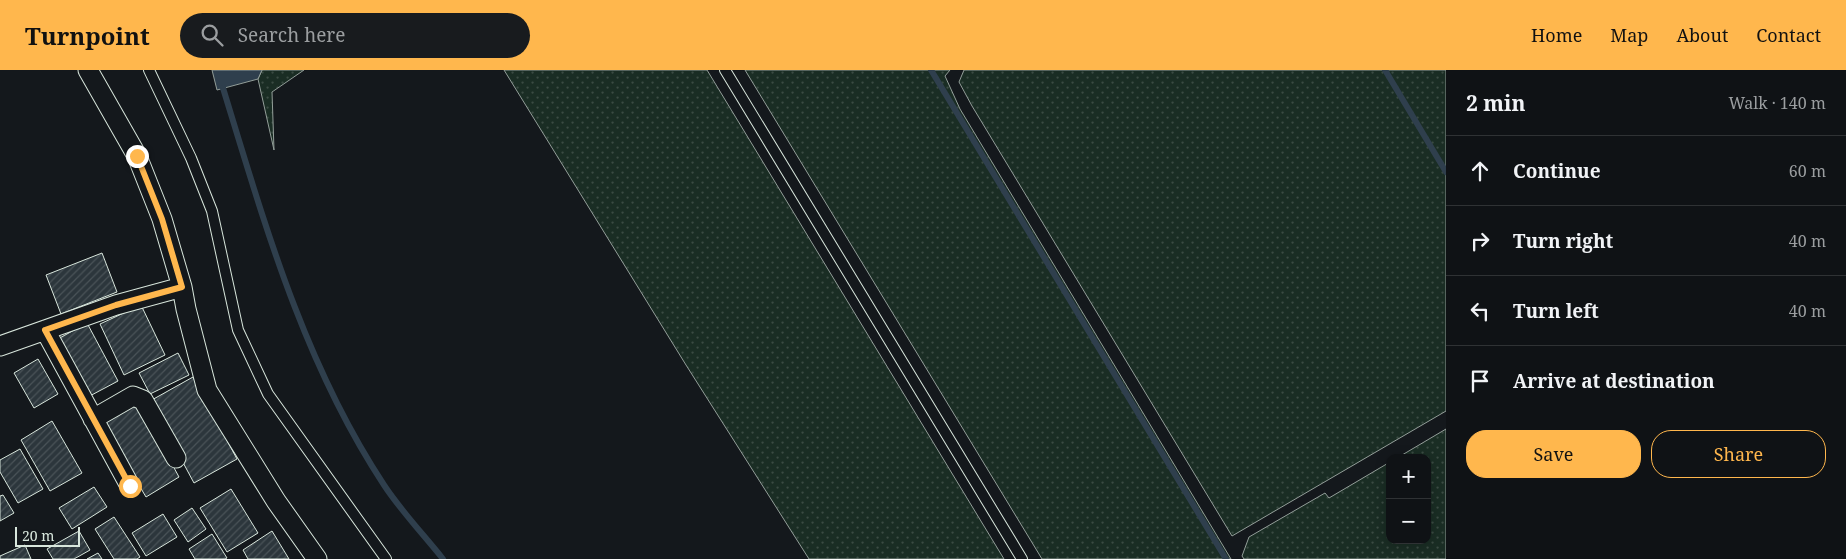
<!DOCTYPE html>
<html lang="en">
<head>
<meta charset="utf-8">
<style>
  :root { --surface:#0f1215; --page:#181b1e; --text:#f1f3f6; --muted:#9b9ea0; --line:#2f3234; --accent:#ffb74d }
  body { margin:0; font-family:"Noto Serif",serif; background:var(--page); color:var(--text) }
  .controls { position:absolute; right:15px; bottom:15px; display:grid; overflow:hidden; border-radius:10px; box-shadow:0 2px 12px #0003 }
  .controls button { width:45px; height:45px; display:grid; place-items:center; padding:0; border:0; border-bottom:1px solid var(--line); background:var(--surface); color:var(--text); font:25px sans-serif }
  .scale { position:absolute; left:15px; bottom:12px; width:65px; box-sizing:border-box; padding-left:5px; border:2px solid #d8e6dc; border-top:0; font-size:14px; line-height:18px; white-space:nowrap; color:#d8e6dc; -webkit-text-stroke:4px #14181c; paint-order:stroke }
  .stop { position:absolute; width:15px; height:15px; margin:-11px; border:4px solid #ffb74d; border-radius:50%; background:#fff }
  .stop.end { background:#ffb74d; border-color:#fff; box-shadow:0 1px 5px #0008 }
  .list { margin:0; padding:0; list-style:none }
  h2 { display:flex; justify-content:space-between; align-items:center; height:65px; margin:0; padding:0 20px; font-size:21px }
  h2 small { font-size:16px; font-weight:400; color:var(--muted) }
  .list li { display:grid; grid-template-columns:32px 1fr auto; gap:15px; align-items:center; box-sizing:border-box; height:70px; padding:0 20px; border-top:1px solid var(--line) }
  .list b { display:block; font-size:19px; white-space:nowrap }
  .list em { font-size:16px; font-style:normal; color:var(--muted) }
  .actions { display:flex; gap:10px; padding:15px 20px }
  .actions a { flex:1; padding:11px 0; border:1px solid var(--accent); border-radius:20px; text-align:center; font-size:18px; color:var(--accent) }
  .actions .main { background:var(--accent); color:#111 }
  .icon { flex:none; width:28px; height:28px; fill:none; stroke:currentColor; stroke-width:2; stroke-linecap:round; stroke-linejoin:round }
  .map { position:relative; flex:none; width:1446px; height:489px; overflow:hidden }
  header { display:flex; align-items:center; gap:30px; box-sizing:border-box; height:70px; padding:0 25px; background:var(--accent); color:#111 }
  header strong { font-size:24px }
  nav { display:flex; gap:28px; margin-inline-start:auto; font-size:18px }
  .search { width:350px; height:45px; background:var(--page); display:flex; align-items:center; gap:12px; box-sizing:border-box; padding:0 18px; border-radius:28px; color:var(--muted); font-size:19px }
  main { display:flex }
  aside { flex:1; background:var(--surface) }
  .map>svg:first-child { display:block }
  .grass { fill:url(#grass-dots); stroke:#939e99 }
  .water { fill:#2f3f4d; stroke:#939e99 }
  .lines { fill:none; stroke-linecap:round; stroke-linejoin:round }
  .stream { stroke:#2f3f4d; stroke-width:6 }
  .building { fill:url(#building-hatch); stroke:#d8e6dc }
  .service-casing { stroke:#d8e6dc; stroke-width:12 }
  .minor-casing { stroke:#d8e6dc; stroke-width:21 }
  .service { stroke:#14181c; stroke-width:10 }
  .minor { stroke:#14181c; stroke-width:19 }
  .route { stroke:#ffb74d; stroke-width:6 }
</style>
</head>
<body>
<header>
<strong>Turnpoint</strong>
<div class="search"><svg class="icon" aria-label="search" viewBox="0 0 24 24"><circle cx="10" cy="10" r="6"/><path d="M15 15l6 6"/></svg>Search here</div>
<nav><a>Home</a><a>Map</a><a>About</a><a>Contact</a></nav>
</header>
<main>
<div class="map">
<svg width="1446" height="489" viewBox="0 0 1446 489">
  <defs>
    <pattern id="grass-dots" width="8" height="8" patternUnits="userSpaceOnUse" patternTransform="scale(1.25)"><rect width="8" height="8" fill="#1a2d24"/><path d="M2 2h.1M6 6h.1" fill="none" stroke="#3b4b43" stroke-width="1.8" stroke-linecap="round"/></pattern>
    <pattern id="building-hatch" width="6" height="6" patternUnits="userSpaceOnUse" patternTransform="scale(1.25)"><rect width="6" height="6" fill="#2c363c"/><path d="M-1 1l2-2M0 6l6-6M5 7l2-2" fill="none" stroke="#4a5358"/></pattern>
  </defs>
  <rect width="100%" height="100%" fill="#14181c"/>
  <path class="grass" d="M262,0H304L272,22L274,80L258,9Z
    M504,0H707L1004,489H809L686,295Z
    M745,0H950L945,6L960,39L1231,489H1042Z
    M964,0H1446V341L1232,466L972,36L959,12Z
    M1446,359V489H1244L1242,486L1249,467L1325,423L1329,428L1390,392V470H1427V388H1397Z"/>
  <path class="water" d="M212,0H262L258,9L217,20Z"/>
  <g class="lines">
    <path class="stream" d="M931,0L1226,489
      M1385,0L1446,102
      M223,18C265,155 304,294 384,415C401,441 424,465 443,489"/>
  </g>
  <path class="building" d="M102,183L117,222L61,244L46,205Z
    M141,235L165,285L124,305L100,254Z
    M87,253L118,311L86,328L56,270Z
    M178,283L189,305L150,324L139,303Z
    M38,289L58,324L34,338L14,303Z
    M193,307L237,389L194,413L150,331Z
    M139,333L179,407L146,427L103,354Z
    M52,351L82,403L50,421L21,370Z
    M20,379L43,419L18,433L0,402V390Z
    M94,417L107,437L72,459L59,438Z
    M231,419L258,463L227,482L200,438Z
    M3,425L14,443L0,451V426Z
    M192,438L206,459L188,472L174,450Z
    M163,444L177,467L146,486L132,463Z
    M114,447L140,487L137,489H114L95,459Z
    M79,461L90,480L74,489H53L47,479Z
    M272,461L289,489H248L243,480Z
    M212,464L227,488L225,489H195L189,479Z
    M25,475L31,489H0V486Z
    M98,483L102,489H87Z"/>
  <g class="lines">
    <defs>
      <path id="service" d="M149,0L191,88L212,141L238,260L268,324L386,489
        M725,0L1022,489"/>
      <path id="minor" d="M88,0L137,86L162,149L182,217L186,239L207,320L276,431L317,489
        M45,260L130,416
        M0,276L116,235L182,217
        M93,349L133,326L143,330L176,388"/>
    </defs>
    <use href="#service" class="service-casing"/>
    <use href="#minor" class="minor-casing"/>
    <use href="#service" class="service"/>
    <use href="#minor" class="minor"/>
  </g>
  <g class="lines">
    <path class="route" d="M130,416L45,260L116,235L182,217L162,149L137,86"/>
  </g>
</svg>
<div class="controls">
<button>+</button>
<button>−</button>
</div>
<div class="scale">20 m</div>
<div class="stop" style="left:130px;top:416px"></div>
<div class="stop end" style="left:137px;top:86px"></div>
</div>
<aside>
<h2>2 min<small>Walk · 140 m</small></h2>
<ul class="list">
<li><svg class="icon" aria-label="ahead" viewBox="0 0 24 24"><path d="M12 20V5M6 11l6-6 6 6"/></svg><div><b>Continue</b></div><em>60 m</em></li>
<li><svg class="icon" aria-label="right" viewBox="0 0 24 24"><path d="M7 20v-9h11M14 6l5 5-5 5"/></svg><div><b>Turn right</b></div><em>40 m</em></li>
<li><svg class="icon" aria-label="left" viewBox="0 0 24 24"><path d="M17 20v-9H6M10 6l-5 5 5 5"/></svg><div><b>Turn left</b></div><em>40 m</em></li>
<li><svg class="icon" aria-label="arrive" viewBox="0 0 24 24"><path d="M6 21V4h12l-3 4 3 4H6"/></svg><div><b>Arrive at destination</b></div></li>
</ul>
<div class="actions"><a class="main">Save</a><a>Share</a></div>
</aside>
</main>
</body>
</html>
